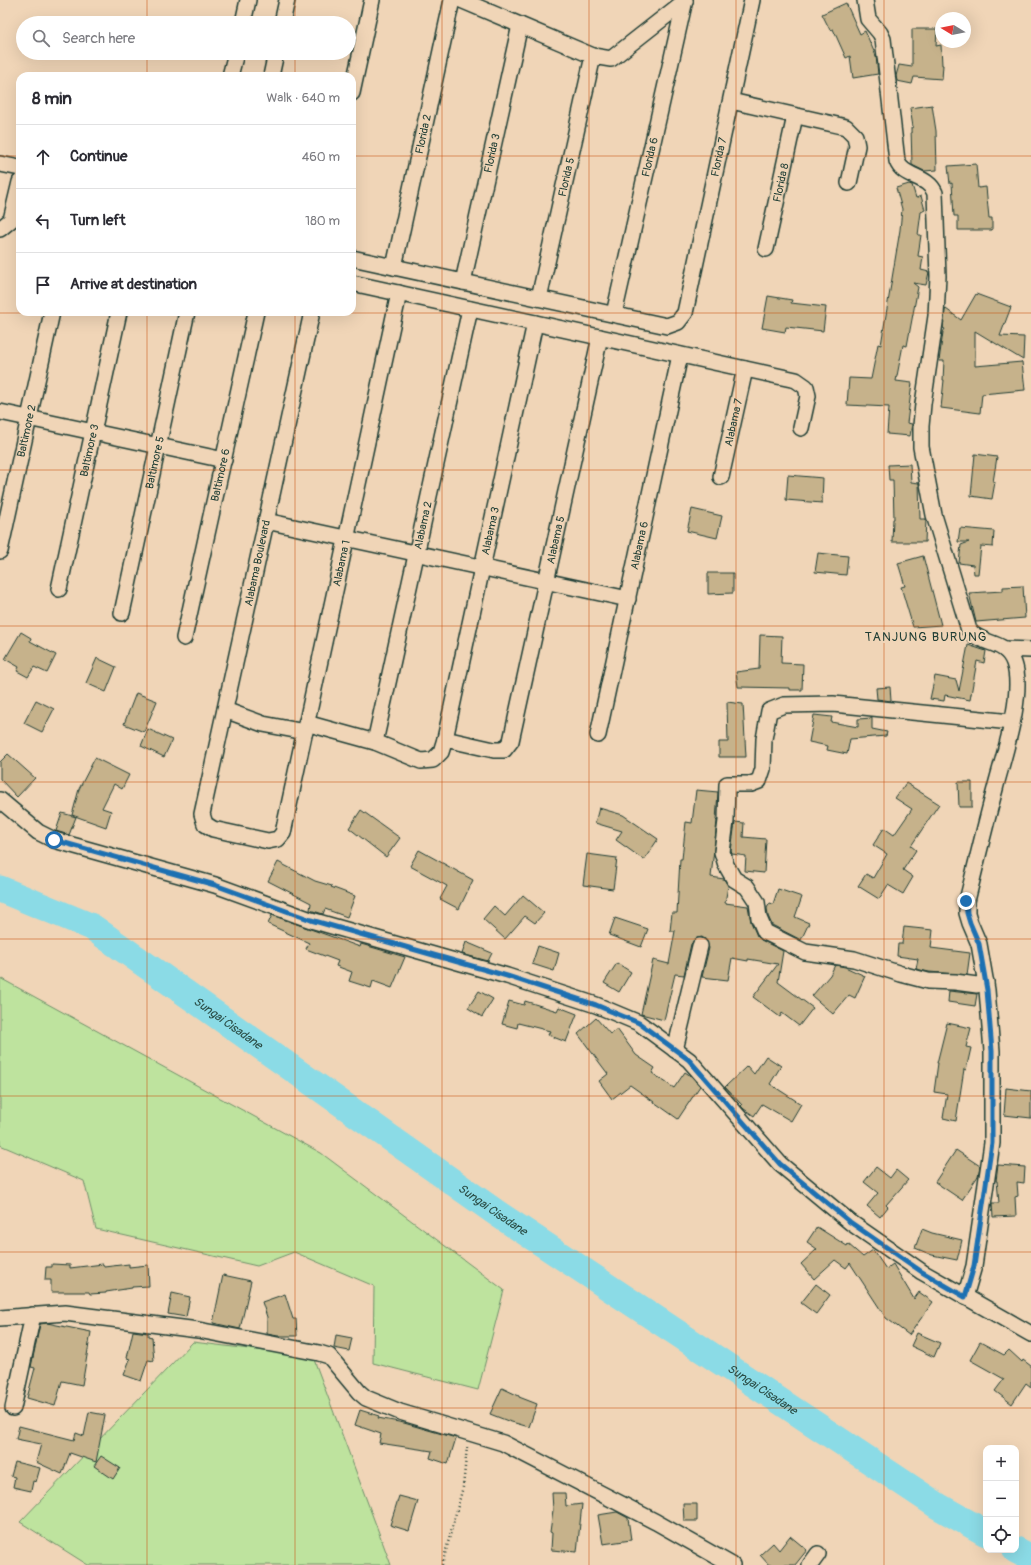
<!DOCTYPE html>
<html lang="en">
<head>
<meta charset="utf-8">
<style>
  :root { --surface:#fff; --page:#f7f7f7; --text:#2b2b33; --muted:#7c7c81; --line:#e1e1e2 }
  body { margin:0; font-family:Pangolin,sans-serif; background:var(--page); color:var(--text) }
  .controls { position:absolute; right:12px; bottom:12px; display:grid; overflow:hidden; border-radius:8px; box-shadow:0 4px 16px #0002 }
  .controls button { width:36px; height:36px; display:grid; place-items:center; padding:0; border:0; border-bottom:1px solid var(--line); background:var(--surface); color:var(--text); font:20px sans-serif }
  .compass { position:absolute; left:935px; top:12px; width:36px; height:36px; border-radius:50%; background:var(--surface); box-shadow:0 4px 16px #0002; rotate:280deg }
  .stop { position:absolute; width:12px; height:12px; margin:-9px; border:3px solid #1f6fb2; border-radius:50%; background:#fff }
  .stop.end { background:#1f6fb2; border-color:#fff; box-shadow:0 1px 4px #0008 }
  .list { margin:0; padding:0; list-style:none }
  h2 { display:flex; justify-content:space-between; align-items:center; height:52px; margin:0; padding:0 16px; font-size:17px }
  h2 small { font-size:13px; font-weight:400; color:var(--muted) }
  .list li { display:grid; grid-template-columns:26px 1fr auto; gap:12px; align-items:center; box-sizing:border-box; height:64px; padding:0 16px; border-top:1px solid var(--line) }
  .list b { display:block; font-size:15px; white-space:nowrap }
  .list em { font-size:13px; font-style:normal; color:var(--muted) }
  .icon { flex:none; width:22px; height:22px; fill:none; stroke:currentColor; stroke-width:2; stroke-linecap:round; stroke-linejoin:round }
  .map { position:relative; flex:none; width:1031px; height:1565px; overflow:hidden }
  .search { position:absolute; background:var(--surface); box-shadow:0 4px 16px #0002; left:16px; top:16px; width:340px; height:44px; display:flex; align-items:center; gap:10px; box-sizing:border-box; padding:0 14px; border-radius:22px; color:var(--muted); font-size:15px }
  .panel { position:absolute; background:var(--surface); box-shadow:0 4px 16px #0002; left:16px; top:72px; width:340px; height:244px; border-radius:12px }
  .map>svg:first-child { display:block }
  .green { fill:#bee39e; stroke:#6e9069 }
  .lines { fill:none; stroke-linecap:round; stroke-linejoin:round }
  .river { stroke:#8bdbe6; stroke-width:27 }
  .building { fill:#c6b28b; stroke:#1f3d34 }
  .minor-casing { stroke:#1f3d34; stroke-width:18 }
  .path { stroke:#1f3d34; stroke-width:2.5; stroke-dasharray:1 3; stroke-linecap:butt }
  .minor { stroke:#f0d5b7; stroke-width:15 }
  .route { stroke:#1f6fb2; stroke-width:5 }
  .grid { fill:none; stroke:#ca5512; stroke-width:1; stroke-opacity:0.55 }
  .labels { text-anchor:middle; stroke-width:4; stroke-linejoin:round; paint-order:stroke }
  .street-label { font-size:11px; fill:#1f3d34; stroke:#f0d5b7 }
  .water-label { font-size:12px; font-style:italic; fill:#2a4d46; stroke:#f0d5b7 }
  .quarter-label { font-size:13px; letter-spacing:1px; fill:#1f3d34; stroke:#f0d5b7 }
</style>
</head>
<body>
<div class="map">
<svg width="1031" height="1565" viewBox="0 0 1031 1565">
  <rect width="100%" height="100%" fill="#f0d5b7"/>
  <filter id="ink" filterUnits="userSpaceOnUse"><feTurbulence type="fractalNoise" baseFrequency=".025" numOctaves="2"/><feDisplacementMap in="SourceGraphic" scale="8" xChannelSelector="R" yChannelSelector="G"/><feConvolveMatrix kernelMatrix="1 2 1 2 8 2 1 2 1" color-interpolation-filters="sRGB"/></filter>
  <g filter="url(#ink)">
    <path class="green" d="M0,978L321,1153L504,1290L478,1390L373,1363L374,1286L294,1252L257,1266L96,1229L84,1181L0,1145Z
      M193,1342L313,1357L391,1565H88L20,1522Z"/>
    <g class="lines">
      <g class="river">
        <path id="s1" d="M0,889L92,927L498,1214L938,1506L986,1533"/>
        <path d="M1016,1550L1031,1558"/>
      </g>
    </g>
    <path class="building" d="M846,3L860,34L865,31L876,56L878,74L853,78L850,56L846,58L833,29L830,30L822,14Z
      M912,29H937L936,46L941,45L942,65H943L942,79L914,77L912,84L897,81L896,76L899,65L912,67Z
      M932,105L936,131L937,170L924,171L912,165L911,128L913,127L910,108Z
      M976,164L978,188L986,187L989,218H992V230H958V216H954L952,183L950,184L948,166Z
      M909,184L912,185L916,198L921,196L925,210L921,212L918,235H921L918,256L923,257L921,270L929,272L926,285L913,283L918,287L907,346L903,345L896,381L912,383L907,423L912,424L910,436L887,434L889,407L847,405L849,378L871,379L878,344L881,345L900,230L902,209L896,188Z
      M976,294L1011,307L1000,336L1024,337L1023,360L975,331V366L1022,362L1025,390L982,394L980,413L941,408L944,380H943L944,361H939L943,332L945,329L943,328L945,310L946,309L961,320Z
      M768,296L792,300L791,303L826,307L823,331L786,327L785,332L762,328Z
      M975,454L997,457L993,482H995L992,499L971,496Z
      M910,464L911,482L919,483L920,519H926L925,542H892L893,519H894L893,480H889L888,465Z
      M788,475L823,478L822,503L786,500Z
      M692,509L722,516L717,538L687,531Z
      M960,528L994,531L993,547L981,546L978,574H974L973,565L959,563L961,545L969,542H958Z
      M818,553L848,556L846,575L815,572Z
      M923,556L941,625L913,627L901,587L905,586L898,563Z
      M708,573H733V593L708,594Z
      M1023,586L1025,618L976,622L969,593L1003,591V587Z
      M21,632L31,638L30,641L56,655L47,673L34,667L28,677L17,671L19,667L5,659Z
      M760,635L782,636L781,663L803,664L802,690H790V688L738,687L736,672L759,669Z
      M968,645L986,651L984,663L977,661L970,700L945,695L944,701L930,699L935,676L956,680L959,691Z
      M97,658L116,667L106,692L86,683Z
      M890,687L891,701L877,699L876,688Z
      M136,693L157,701L144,732L124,724Z
      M36,700L54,709L42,732L24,723Z
      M727,702L743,704L746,757H719V742H728Z
      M814,715L832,717L831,722L858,727V719L872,718V729L887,732L886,736L850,739L847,754L827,750L828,746L809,742Z
      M148,729L172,740L164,757L141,746Z
      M8,754L35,778L17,797L0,779V762Z
      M95,758L129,775L122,789L114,784L102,808L111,811L106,827L72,815L79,789Z
      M958,782H972V807H959Z
      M906,783L939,804L911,846L916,850L903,870L913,877L903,894L888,885L879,899L858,886L866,874L873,878L887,854L873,845L884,828L894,835L912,809L895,798Z
      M696,790L718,792L716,820L717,821L711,877L724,879L728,886L725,903L748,906L751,922L757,936L761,940L783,951L778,982L813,1008L799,1026L782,1013L780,1017L753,997L778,964L748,959V961L732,958L728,980L702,977L709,948L706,940L702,937L697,938L691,944L684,975L675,974L664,1020L641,1014L653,960L669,964L675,931H670L672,913H677L680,859H682L686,822L692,823Z
      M599,808L623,815L658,839L644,860L616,840L622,831L595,823Z
      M361,810L400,838L386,857L349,828Z
      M62,813L76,817L69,835L56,831Z
      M735,822L744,823L743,837L766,839L764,873L745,871L746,856L732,854L731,851Z
      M419,850L473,880L459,909L440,899L447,886L410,866Z
      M587,854L617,858L613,889L583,885Z
      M278,862L315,881L332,886L331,887L355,896L347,917L325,909L323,914L310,910L311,903L268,881Z
      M778,889L802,897L795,917L809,923L801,940L772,925L768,916L767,908L770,903L773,904Z
      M523,895L544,913L535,923L525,916L505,939L483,919L494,906L505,916Z
      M272,915L360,947L361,944L405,957L392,988L373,981L371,988L349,981L352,972L336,966L338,961L306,949L309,943L268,924Z
      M615,918L648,929L641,947L609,935Z
      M904,927L933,930L931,948L970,953L967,975L929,972L916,969L918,959L897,956L898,944H902Z
      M466,942L492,953L488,961L462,954Z
      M538,946L559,953L554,971L532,964Z
      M617,963L631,972L619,992L604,983Z
      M835,965L845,967L865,976L855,998L849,995L833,1014L812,996L830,975Z
      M479,991L493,999L482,1017L468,1008Z
      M949,991L977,994L975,1006L948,1002Z
      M509,1001L524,1005L525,1001L557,1011L559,1007L577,1014L566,1042L548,1035L550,1031L518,1023L517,1028L502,1024Z
      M596,1018L610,1034L617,1029L636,1055L655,1068L652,1073L674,1088L685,1072L691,1076L700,1086L678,1119L630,1085L612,1099L599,1081L608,1074L578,1034Z
      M947,1023L971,1028L966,1047L971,1048L966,1070L964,1069L956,1121L943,1118L947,1094L934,1092L938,1063H937Z
      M766,1056L781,1066L770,1084L801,1104L791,1121L762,1104L754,1116L744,1109L741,1106L742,1105L725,1087L747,1066L754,1074Z
      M1006,1088L1031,1091V1118L1004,1115Z
      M956,1150L980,1166L978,1176L962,1200L935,1182Z
      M998,1165L1025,1167L1024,1183L1017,1182L1018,1196L1015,1197L1016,1216L993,1217L992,1203H999L997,1181H996Z
      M876,1167L890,1178L896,1170L908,1180L886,1205L888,1207L880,1217L867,1206L878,1193L864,1182Z
      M817,1227L847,1246L848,1244L863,1257L873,1250L886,1269L893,1264L914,1299L919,1292L933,1302L909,1335L886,1318L850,1263L846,1268L835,1260L814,1279L801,1264L817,1249L807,1242Z
      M922,1229L932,1233L962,1240L957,1260L932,1255L915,1248Z
      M52,1264L70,1265V1268L103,1264L104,1267L129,1264V1267L148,1265L149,1286L132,1287V1288L106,1292V1293L90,1294L89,1292H51V1280H45L46,1267H52Z
      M223,1275L251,1281L240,1329L213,1323Z
      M816,1284L830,1295L816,1314L801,1303Z
      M172,1293L190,1297L186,1317L168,1314Z
      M285,1294L293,1319H296L297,1336H278L267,1334V1317L262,1302Z
      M47,1323L91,1332L82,1385L62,1381L55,1406L27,1398L35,1368L31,1367L40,1324Z
      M133,1331L148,1333V1336L152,1337L154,1361L148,1360L141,1381L124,1375L130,1359L127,1358Z
      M917,1333L940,1343L934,1357L911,1346Z
      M336,1335L352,1338L349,1351L334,1348Z
      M980,1342L1004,1355L1009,1350L1022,1362L1023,1360L1031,1366V1387L1026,1383L1012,1404L995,1391L1004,1379L970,1360Z
      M502,1388L519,1396V1397L537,1404L529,1427L508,1421L490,1414Z
      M360,1410L379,1416L378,1418L404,1423L456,1438L448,1464L430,1458L432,1451L379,1443L381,1434L355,1425Z
      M89,1412L105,1415L96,1462L70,1453L62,1474L36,1462L41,1444L16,1439L19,1426L74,1440L76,1433L84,1436Z
      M101,1456L120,1468L113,1479L94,1466Z
      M15,1462L40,1468L36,1482L33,1481L31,1491L13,1487L15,1477L11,1476Z
      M552,1493H565L566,1506L582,1504L577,1552L551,1550L552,1533L550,1532L553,1510Z
      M399,1496L418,1501L409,1531L390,1525Z
      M683,1504H697V1521H684Z
      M617,1512L628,1518L631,1540L603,1544L598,1515Z
      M790,1536L807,1550L795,1565H769L760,1555L773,1543L779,1550Z"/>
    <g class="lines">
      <defs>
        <g id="minor">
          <path d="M461,0L593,56L611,59L685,1"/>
          <path d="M865,0L868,19L880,33L883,39L897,161C903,178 928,175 935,193L938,276L936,316L923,404L921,426V447L934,515L969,630C981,646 1006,639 1014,663C1025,694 1003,757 995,789C985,826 976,864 967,901V913L970,923L979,944L987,990L992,1051V1143L974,1266L965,1297"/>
          <path d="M243,23L248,0"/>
          <path d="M282,23L287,0"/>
          <path d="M230,76L236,53"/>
          <path d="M271,76L276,53"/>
          <path d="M352,93L372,0"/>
          <path d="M731,101L846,127L855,136L857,146L849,183"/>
          <path d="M0,164L20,168"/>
          <path d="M0,229L11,220L20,182"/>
          <path id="s2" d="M766,249L795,116"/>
          <path id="s3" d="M352,258L667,326L678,322L685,313L752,0"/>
          <path id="s4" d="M394,267L452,0"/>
          <path id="s5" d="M463,282L520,25"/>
          <path d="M352,283L796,380L806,387L808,396L801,428"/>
          <path id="s6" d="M539,298L593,56"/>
          <path id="s7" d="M312,312L202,814L205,824L213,829L268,841L278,839L283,833L399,293"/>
          <path id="s8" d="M614,314L685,0"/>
          <path d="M0,412L224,460"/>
          <path id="s9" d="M721,477L745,369"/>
          <path d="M266,521L628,599"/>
          <path id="s10" d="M0,551L52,312"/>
          <path id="s11" d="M59,589L119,312"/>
          <path id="s12" d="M122,613L187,312"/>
          <path id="s13" d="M184,638L256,312"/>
          <path d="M1004,649L1031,650"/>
          <path d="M225,710L263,724L305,732"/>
          <path id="s14" d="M306,723L375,742L421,761L433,760L441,752L445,739L494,750H504L511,741L600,337"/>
          <path id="s15" d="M598,735L680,355"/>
          <path id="s16" d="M445,739L535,323"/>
          <path id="s17" d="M375,742L470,309"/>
          <path d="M0,800L38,832L54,840L215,885L311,920L507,976L596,1005L639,1023L689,1060L780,1164L850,1222L922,1272L1031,1334"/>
          <path d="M986,982L977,985L955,982L928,981L901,974L854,959L805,952L765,932L759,918L757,902L747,887L734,879L726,865L722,852L726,821L727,784H751L759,781L763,769L764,739L769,711L784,705L833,704L1011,722"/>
          <path d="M675,1050L700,946"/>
          <path d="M0,1318L65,1313L198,1330L319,1353L329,1356L359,1392L366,1398L400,1412L503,1443L656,1522L732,1565"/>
          <path d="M13,1408L33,1315"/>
          <path d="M810,1565L818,1554"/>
        </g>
      </defs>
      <use href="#minor" class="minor-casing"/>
      <path class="path" d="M442,1565L463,1487L467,1447"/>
      <use href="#minor" class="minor"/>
    </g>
  </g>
  <g class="lines" filter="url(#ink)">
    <path class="route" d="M54,840L215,885L311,920L507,976L596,1005L639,1023L689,1060L780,1164L850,1222L922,1272L965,1297L974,1266L992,1143V1051L987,990L979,944L970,923L967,913L966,901"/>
  </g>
  <path class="grid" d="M147,0V23M295,0V23M442,0V1565M589,0V1565M736,0V1565M884,0V1565M147,53V76M295,53V76M0,156H20M352,156H1031M147,312V1565M295,312V1565M0,313H1031M0,470H1031M0,626H1031M0,782H1031M0,939H1031M0,1096H1031M0,1252H1031M0,1408H1031"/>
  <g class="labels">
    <g class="street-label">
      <text dy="4" stroke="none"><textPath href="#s4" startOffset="136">Florida 2</textPath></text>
      <text dy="4" stroke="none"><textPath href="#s5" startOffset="132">Florida 3</textPath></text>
      <text dy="4" stroke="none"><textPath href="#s8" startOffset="161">Florida 6</textPath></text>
      <text dy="4" stroke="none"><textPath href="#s3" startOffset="505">Florida 7</textPath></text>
      <text dy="4" stroke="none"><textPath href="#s6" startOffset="124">Florida 5</textPath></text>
      <text dy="4" stroke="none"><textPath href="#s2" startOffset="68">Florida 8</textPath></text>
      <text dy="4" stroke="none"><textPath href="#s9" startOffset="56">Alabama 7</textPath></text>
      <text dy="4" stroke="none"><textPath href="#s10" startOffset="123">Baltimore 2</textPath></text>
      <text dy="4" stroke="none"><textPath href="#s11" startOffset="142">Baltimore 3</textPath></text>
      <text dy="4" stroke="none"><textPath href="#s12" startOffset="154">Baltimore 5</textPath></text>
      <text dy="4" stroke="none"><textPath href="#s13" startOffset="167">Baltimore 6</textPath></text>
      <text dy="4" stroke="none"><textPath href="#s17" startOffset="222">Alabama 2</textPath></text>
      <text dy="4" stroke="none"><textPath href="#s16" startOffset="213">Alabama 3</textPath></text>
      <text dy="4" stroke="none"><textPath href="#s14" startOffset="436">Alabama 5</textPath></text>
      <text dy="4" stroke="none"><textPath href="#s15" startOffset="194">Alabama 6</textPath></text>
      <text transform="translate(257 563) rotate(-78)" y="4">Alabama Boulevard</text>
      <text dy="4" stroke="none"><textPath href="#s7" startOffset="884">Alabama 1</textPath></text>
    </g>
    <g class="water-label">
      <text dy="4" stroke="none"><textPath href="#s1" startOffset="266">Sungai Cisadane</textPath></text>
      <text dy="4" stroke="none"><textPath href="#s1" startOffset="590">Sungai Cisadane</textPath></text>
      <text dy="4" stroke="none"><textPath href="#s1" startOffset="914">Sungai Cisadane</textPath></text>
    </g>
    <g class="quarter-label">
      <text x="926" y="641">TANJUNG BURUNG</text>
    </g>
  </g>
</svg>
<div class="controls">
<button>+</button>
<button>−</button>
<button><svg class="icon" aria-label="locate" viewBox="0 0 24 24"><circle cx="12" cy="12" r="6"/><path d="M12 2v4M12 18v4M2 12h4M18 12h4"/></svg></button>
</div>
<svg class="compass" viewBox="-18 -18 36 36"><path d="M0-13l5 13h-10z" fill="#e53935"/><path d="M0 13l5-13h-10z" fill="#7c7c81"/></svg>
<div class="stop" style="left:54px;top:840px"></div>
<div class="stop end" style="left:966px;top:901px"></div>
<div class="search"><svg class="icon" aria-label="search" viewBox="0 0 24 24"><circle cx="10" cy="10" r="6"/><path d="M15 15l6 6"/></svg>Search here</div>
<section class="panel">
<h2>8 min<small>Walk · 640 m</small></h2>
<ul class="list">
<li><svg class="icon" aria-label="ahead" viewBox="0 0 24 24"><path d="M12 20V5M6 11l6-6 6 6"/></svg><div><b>Continue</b></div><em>460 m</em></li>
<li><svg class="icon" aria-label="left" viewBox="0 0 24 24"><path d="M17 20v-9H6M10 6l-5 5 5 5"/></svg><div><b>Turn left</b></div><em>180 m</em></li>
<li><svg class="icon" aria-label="arrive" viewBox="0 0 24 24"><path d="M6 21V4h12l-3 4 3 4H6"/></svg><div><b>Arrive at destination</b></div></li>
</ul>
</section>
</div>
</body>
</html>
